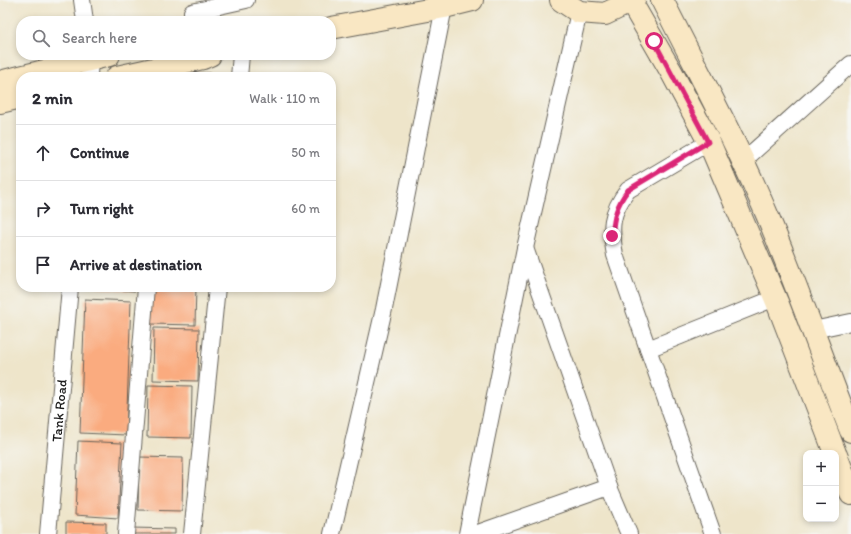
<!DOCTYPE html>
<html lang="en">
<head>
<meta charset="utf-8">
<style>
  :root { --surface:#fff; --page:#f2f2f3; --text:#2b2b33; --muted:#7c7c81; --line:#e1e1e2 }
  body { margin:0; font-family:Itim,sans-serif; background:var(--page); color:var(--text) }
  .controls { position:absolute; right:12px; bottom:12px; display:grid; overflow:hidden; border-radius:8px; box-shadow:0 2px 6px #0003 }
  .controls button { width:36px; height:36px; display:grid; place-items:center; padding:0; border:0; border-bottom:1px solid var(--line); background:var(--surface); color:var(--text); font:20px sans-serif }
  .stop { position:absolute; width:12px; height:12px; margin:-9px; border:3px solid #db2777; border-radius:50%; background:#fff }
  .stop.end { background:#db2777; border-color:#fff; box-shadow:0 1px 4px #0008 }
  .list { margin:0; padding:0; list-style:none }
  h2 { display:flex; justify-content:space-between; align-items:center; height:52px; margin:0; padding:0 16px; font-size:17px }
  h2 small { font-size:13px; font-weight:400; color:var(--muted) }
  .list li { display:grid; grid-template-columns:26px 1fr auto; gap:12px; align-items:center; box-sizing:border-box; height:56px; padding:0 16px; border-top:1px solid var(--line) }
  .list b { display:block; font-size:15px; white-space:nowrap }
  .list em { font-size:13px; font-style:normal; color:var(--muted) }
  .icon { flex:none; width:22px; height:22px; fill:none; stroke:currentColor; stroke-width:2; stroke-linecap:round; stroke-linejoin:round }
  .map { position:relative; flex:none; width:851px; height:534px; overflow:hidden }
  .search { position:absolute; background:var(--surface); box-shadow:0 2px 6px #0003; left:16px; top:16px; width:320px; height:44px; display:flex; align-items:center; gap:10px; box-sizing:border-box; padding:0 14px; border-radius:16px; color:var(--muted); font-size:15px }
  .panel { position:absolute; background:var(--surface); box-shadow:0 2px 6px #0003; left:16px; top:72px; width:320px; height:220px; border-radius:16px }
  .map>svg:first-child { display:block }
  .building { fill:#faab7f }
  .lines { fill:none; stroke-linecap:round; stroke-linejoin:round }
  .street-casing { stroke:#666259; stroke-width:18 }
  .secondary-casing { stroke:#666259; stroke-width:24 }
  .street { stroke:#fff; stroke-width:16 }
  .secondary { stroke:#f9e7c3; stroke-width:22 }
  .route { stroke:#db2777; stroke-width:5 }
  .labels { text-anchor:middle; stroke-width:3; stroke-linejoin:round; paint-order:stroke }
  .street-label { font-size:14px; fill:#1c1c1c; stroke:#f6f6f2 }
</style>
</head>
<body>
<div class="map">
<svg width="851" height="534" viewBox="0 0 851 534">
  <rect width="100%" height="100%" fill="#f6f6f2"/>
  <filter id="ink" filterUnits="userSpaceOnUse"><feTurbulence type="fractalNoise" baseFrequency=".025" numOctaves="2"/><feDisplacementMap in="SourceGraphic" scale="8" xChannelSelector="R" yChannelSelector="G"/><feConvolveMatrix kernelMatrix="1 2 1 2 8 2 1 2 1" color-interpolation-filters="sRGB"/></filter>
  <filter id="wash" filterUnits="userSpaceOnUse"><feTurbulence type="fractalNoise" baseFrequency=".012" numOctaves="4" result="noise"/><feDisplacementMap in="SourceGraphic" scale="16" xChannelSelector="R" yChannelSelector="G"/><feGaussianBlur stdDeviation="0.9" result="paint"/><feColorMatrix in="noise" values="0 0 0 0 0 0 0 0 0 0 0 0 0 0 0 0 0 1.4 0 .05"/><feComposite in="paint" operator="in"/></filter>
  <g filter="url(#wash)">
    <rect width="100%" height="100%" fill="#eee5ca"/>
    <g id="blocks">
      <path class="building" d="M175,72L211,73L210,77H175Z
        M96,287H135V291L96,288Z
        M151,287H196L195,325L150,324Z
        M85,299L131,301L126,435L80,433Z
        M154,328L199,329L198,381L153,380Z
        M148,385L192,386L191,438L147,437Z
        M78,441L122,443L118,518L75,515Z
        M139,457L183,458L182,511L138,510Z
        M66,522L106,523V534H66Z
        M131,528L175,529V534H131Z"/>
    </g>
  </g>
  <g filter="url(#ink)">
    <use href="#blocks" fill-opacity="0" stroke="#666259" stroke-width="1"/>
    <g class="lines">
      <defs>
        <g id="street">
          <path d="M82,0L85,21"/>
          <path d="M192,12L246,0"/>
          <path d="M89,77L90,55"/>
          <path d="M239,77L241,55"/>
          <path d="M709,142L628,190C610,213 610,228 615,255L713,534"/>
          <path d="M743,161L851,64"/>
          <path d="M525,248L609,487L629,534"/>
          <path d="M813,330L851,322"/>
          <path d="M648,349L775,298"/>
          <path id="s1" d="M48,534L70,287"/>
          <path d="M126,534L146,287"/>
          <path d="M192,534L217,287"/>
          <path d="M332,534L384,309L444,7"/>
          <path d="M467,534L525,248L579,12"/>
          <path d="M475,534L609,487"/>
        </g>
        <path id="secondary" d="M561,0L579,12L605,14L634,0
          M662,0C698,72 737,143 768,217C798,288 823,360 851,431
          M631,2L672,73L709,142L777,302L835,453
          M331,28L444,7L472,0
          M117,77L203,58L210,55
          M0,82L109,55
          M0,102L21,97
          M836,455L851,494"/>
      </defs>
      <use href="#street" class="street-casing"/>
      <use href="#secondary" class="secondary-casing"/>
      <use href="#street" class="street"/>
      <use href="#secondary" class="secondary"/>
    </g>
  </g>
  <g class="lines" filter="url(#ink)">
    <path class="route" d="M612,236C614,216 616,206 628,190L708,142L654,41"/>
  </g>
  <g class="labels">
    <g class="street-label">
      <text dy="5" stroke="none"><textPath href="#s1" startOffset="124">Tank Road</textPath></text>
    </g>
  </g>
</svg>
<div class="controls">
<button>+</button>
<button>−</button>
</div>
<div class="stop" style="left:654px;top:41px"></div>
<div class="stop end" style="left:612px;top:236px"></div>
<div class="search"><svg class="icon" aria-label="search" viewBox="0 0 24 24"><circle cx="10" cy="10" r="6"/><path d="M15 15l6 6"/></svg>Search here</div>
<section class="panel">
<h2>2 min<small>Walk · 110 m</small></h2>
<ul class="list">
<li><svg class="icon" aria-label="ahead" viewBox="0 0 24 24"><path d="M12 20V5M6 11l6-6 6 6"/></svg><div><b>Continue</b></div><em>50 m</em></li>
<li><svg class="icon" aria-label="right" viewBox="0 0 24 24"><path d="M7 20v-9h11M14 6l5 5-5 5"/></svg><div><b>Turn right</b></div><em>60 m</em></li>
<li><svg class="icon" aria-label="arrive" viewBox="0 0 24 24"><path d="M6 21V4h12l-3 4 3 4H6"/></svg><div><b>Arrive at destination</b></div></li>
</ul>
</section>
</div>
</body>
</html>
